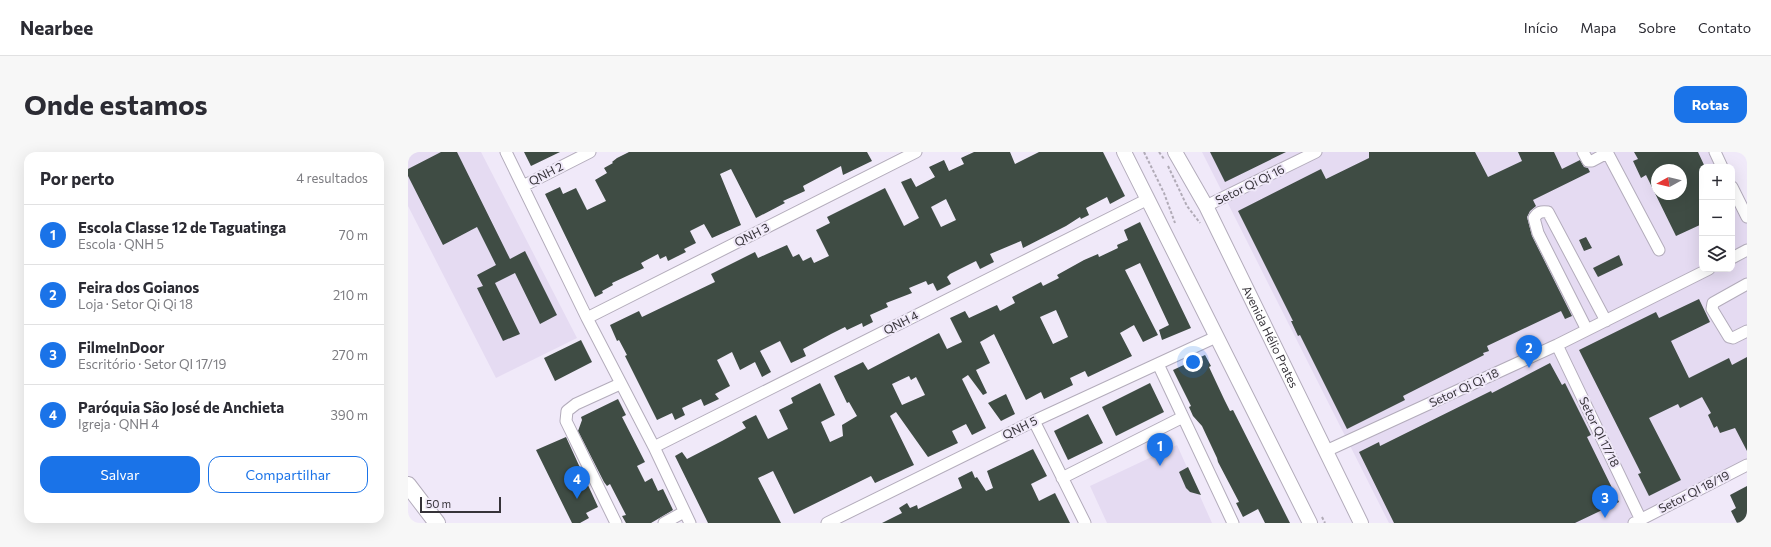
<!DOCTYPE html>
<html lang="pt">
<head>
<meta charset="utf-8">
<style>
  :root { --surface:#fff; --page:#f7f7f7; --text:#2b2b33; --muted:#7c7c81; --line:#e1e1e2; --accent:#1a73e8 }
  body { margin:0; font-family:Commissioner,sans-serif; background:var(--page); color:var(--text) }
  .controls { position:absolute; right:12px; top:12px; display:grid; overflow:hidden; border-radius:8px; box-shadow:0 4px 16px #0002 }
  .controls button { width:36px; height:36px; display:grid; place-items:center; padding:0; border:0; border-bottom:1px solid var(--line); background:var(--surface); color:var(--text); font:20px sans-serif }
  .compass { position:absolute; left:1243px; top:12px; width:36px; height:36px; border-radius:50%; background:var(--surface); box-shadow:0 4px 16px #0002; rotate:262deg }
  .scale { position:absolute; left:12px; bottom:10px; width:81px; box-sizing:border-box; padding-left:4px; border:2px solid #363339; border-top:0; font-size:11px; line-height:14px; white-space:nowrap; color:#363339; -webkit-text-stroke:3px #f0e9f9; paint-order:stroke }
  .you { position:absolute; left:785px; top:210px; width:14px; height:14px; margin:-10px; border:3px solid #fff; border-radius:50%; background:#1a73e8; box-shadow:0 0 0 6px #1a73e833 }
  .badge { display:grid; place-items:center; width:26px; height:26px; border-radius:50%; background:var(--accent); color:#fff; font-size:13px; font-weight:700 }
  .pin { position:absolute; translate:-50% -33px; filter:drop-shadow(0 1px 2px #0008) }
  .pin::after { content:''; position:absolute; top:21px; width:14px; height:12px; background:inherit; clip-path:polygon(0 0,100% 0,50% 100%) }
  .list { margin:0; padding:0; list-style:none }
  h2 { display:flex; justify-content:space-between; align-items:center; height:52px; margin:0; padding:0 16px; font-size:17px }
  h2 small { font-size:13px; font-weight:400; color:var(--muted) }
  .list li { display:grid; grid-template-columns:26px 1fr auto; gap:12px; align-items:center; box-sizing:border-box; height:60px; padding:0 16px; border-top:1px solid var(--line) }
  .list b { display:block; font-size:15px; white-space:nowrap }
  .list p { margin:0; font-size:13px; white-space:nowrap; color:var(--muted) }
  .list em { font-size:13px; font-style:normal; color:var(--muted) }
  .actions { display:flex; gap:8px; padding:12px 16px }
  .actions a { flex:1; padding:9px 0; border:1px solid var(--accent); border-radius:12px; text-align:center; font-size:14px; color:var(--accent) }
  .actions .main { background:var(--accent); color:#fff }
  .icon { flex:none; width:22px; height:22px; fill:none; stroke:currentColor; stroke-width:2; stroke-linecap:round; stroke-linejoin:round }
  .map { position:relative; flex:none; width:1339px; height:371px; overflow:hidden; border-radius:12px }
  header { display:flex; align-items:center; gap:24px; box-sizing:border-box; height:56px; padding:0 20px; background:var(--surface); border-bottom:1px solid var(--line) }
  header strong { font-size:19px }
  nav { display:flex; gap:22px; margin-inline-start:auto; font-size:14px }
  .intro { display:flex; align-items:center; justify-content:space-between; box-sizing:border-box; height:96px; padding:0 24px }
  h1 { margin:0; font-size:28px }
  .button { padding:10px 18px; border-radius:12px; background:var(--accent); color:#fff; font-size:14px; font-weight:700 }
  main { display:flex; gap:24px; padding:0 24px }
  aside { flex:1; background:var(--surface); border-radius:12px; box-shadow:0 4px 16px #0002 }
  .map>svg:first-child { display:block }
  .built { fill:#e5dbf2; fill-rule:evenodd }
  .building { fill:#3f4c44; fill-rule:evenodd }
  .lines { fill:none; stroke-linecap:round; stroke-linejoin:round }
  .minor-casing { stroke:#b3acbb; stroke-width:13 }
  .major-casing { stroke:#b3acbb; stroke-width:16 }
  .highway-casing { stroke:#b3acbb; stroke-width:18 }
  .path { stroke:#b1abb7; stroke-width:2; stroke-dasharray:3 2; stroke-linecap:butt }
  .minor { stroke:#fff; stroke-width:11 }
  .major { stroke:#fff; stroke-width:14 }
  .highway { stroke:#fff; stroke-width:16 }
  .labels { text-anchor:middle; stroke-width:4; stroke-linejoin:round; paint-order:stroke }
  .street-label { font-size:12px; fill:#363339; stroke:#f0e9f9 }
</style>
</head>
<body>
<header>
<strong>Nearbee</strong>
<nav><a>Início</a><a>Mapa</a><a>Sobre</a><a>Contato</a></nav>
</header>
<div class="intro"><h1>Onde estamos</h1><a class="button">Rotas</a></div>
<main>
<aside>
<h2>Por perto<small>4 resultados</small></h2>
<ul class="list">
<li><span class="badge">1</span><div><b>Escola Classe 12 de Taguatinga</b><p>Escola · QNH 5</p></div><em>70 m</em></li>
<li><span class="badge">2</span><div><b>Feira dos Goianos</b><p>Loja · Setor Qi Qi 18</p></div><em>210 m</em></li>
<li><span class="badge">3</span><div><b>FilmeInDoor</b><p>Escritório · Setor QI 17/19</p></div><em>270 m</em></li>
<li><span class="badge">4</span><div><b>Paróquia São José de Anchieta</b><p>Igreja · QNH 4</p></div><em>390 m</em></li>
</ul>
<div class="actions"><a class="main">Salvar</a><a>Compartilhar</a></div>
</aside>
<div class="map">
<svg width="1339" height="371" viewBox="0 0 1339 371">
  <rect width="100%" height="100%" fill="#f0e9f9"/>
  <path class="built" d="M0,0H73L169,186L88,226L0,54Z
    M794,0H1306L1314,15H1294V117H1324V36L1339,65V315L1225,371H981ZM1249,18H1273V42H1249Z
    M769,293L804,371H699L682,334Z"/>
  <path class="building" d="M33,0H49L102,107L117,99L149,163L132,172L107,121L87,131L112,182L95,189L69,136L75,134L69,123L88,113L69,75L35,93L0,24V17Z
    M116,0H152L123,14Z
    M221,0H459L464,9L435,23L433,14L395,34L397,39L375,49L377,51L348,66L323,17L312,22L333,73L304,86L296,72L282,79L288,91L276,97L278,100L260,109L258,104L252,107L250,102L233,111L236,116L204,131L205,133L194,139L195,141L187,145L137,42L152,35L155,42L168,36L179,58L198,49L187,28L199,21L196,16L205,11L204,10L209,6Z
    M566,0H602L607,12L631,0H695L717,44L702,52L699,45L678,56L681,63L673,67L672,65L658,74L615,96L613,89L582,102L586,110L572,117L568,109L542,122L539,125L543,132L529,139L525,131L520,133L518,129L501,136L504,141L478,151L480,155L462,163L465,170L455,175L454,171L439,178L437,175L423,182L395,197L398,204L383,211L372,189L352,199L363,220L354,225L347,210L332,218L324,200L309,208L322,234L307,242L311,247L296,254L293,247L274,256L277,263L267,268L264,261L249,268L217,204L219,203L211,188L209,189L202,173L231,159L234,165L307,130L303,122L347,100L350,106L379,93L385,105L391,102L395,109L403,105L406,111L421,104L408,78L422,71L419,65L477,36L496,74L511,66L493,30L503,26L508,35L527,25L521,15L536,8L541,19L556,12L553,6ZM538,47L548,68L533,75L523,55Z
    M802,0H878L817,30Z
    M961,0H1067L1080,25L1114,9L1110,0H1146L1154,17L1172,8L1176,15L1180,16L1182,20L1125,48L1128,54L1122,59L1119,65L1124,84L1164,164L1157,167L1153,159L1079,194L1081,199L1075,201L1076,203L995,244L997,248L939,277L892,183L890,184L883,169H885L830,59L913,17L918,27L961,6Z
    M1226,0H1290L1297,15H1294V72L1268,84L1238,23L1233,26L1225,9L1230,7ZM1249,18H1273V42H1249Z
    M732,70L783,176L754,188L751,178L761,173L732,111L717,118L750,183L735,190L726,173L712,181L724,204L680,225L677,219L662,226L665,233L636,247L633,240L618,248L586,182L572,190L582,211L568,218L579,241L575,243L560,223L554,227L578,276L564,283L558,272L544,279L550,291L520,305L488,260L482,264L506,313L467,331L463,324L386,362L365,319L350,326L373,371H300L267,304L274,300L279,307L314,289L338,276L334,270L348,263L360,287L380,277L371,258L385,251L383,246L412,231L427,263L413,270L422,290L435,284L434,273L449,264L441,250L439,251L426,224L455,210L460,218L531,181L539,197L554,190L542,166L557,159L561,166L589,153L592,159L607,151L604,145L633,130L635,134L651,126L649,123L676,108L690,102L691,105L710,96L709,93L720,88L716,78ZM648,158L660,185L645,192L632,165ZM501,224L503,228L508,225L517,243L494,253L484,232Z
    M1178,85L1184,96L1176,99L1171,88Z
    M1211,103L1215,113L1190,125L1185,116Z
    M1291,147L1302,170L1263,189L1281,226L1321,206L1324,213L1339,205V299L1327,276L1312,281L1309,274L1306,276L1300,263L1303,261L1294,245L1272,256L1270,252L1241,266L1273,328L1241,344L1230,322L1233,321L1171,198L1248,160L1251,166Z
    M173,188L184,210L147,229L136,206Z
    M797,203L803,214L801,215L816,247L822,259L825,258L882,371H857L850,357L835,365L828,351L831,350L810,310L809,306L794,274L785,264L781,255L783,254L765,218Z
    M1142,211L1154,233L1157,231L1183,283L1179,285L1211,350L1167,371H986L951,300L971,290L972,294L1083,239L1084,241Z
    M742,231L756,260L708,284L694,255Z
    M598,242L607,262L593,269L580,251Z
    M210,247L218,263L214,265L237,310L229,314L237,330L244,326L250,339L255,337L265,358L243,371H218L214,364L218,363L202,332L199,334L196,330L170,279L174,268L173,265Z
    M680,262L695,291L660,308L646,279Z
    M158,285L190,355L178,361L181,366L172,371H164L128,298Z
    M625,297L639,324L623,332L631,349L647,341L662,371H474L494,361L491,356L499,351L502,356L509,353L510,357L554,336L550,326L564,319L567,326L569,325L578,339L585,336L579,319Z
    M780,315L793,343L782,340L778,336L771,320Z
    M1339,334V371H1329L1323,359L1328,356L1322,343Z"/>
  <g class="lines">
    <defs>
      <path id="minor" d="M98,0L179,166L246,295L282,371
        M1175,0L1180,9H1184L1199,1
        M1199,0L1251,98
        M1307,0L1314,15
        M115,34L182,0
        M1324,35L1339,65
        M798,54L908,0
        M1324,106L1339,98
        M1339,132L1305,151L1304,157L1321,185L1325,186L1339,179
        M179,166L508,0
        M1179,178L1130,81L1126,66C1130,60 1133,59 1140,60L1198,169
        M1149,193L1233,368
        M750,212L825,371
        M626,269L677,371
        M246,295L740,47
        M918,299L1149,193L1301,117
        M654,326L775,265
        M208,371L158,269L159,259L168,252L212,232
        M256,371L276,360
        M419,371L626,269L808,185
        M1226,371L1339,313"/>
      <g id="major">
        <path d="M716,0L902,371"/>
        <path id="s1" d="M767,0L798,54L953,371"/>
      </g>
      <path id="highway" d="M0,333L29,371"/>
    </defs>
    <use href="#minor" class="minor-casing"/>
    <use href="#major" class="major-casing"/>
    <use href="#highway" class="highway-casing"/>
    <path class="path" d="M736,0L756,41L767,71
      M751,0L756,7
      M760,14L779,54L792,71
      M914,365L917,371"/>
    <use href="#minor" class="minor"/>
    <use href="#major" class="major"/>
    <use href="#highway" class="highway"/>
  </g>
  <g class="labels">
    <g class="street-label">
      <text transform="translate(138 22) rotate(-27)" y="4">QNH 2</text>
      <text transform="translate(842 33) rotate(-26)" y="4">Setor Qi Qi 16</text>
      <text transform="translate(344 83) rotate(-27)" y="4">QNH 3</text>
      <text transform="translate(493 171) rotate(-27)" y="4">QNH 4</text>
      <text dy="4" stroke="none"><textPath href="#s1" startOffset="208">Avenida Hélio Prates</textPath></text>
      <text transform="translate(1056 236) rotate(-25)" y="4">Setor Qi Qi 18</text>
      <text transform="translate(612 276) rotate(-26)" y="4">QNH 5</text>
      <text transform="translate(1191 280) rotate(64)" y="4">Setor QI 17/18</text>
      <text transform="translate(1286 340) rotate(-27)" y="4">Setor QI 18/19</text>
    </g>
  </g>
</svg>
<div class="controls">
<button>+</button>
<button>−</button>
<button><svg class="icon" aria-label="layers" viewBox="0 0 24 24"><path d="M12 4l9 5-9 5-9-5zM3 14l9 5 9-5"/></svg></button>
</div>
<svg class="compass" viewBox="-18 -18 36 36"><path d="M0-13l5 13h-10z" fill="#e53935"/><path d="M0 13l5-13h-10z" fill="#7c7c81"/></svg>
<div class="scale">50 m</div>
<div class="you"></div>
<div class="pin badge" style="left:752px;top:314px">1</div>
<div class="pin badge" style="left:1121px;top:216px">2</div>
<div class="pin badge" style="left:1197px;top:366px">3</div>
<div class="pin badge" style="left:169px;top:347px">4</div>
</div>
</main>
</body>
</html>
